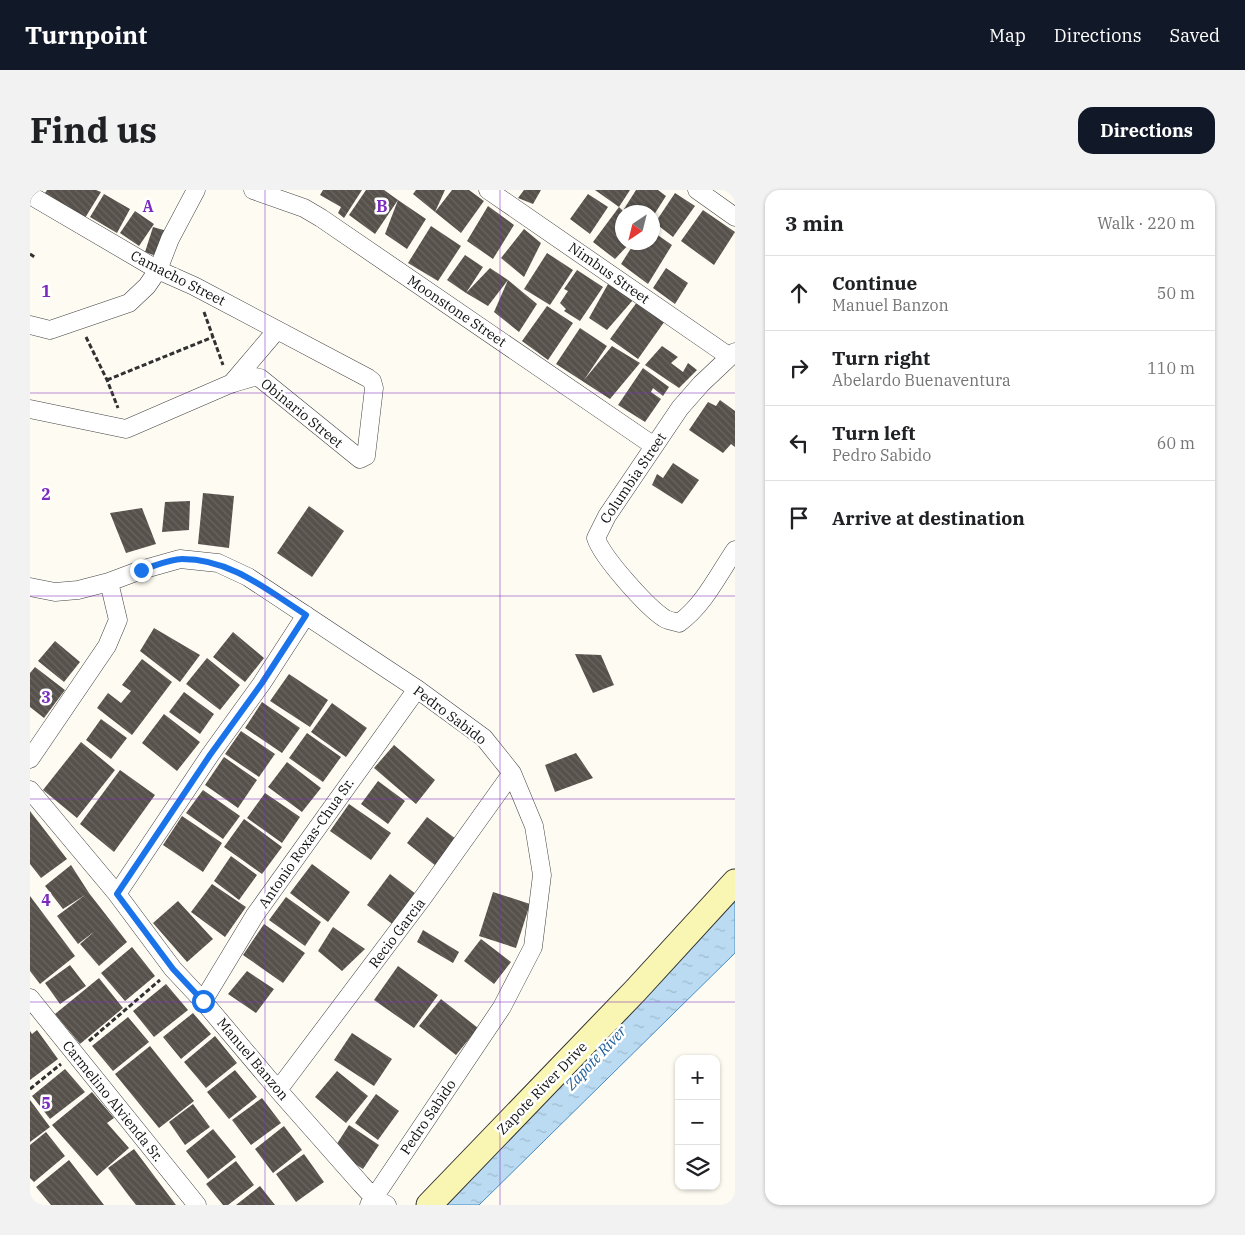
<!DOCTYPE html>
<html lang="en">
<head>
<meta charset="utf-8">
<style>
  :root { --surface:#fff; --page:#f2f2f2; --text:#202124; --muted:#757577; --line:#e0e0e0; --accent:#111827 }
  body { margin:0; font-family:"IBM Plex Serif",serif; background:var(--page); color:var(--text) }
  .controls { position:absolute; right:15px; bottom:15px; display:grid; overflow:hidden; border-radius:10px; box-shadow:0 1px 4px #0004 }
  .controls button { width:45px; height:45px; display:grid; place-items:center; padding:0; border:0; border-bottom:1px solid var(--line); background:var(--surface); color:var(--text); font:25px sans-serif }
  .compass { position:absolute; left:585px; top:15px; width:45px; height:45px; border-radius:50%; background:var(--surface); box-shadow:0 1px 4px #0004; rotate:215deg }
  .stop { position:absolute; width:15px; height:15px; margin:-11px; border:4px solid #1a73e8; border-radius:50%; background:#fff }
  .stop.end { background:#1a73e8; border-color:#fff; box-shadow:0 1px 5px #0008 }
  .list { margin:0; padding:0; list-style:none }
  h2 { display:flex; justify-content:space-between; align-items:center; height:65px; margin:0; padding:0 20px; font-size:21px }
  h2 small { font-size:16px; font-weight:400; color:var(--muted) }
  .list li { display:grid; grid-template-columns:32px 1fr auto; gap:15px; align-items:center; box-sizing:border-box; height:75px; padding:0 20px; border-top:1px solid var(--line) }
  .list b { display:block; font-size:19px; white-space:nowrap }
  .list p { margin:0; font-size:16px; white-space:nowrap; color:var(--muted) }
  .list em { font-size:16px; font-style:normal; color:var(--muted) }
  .icon { flex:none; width:28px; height:28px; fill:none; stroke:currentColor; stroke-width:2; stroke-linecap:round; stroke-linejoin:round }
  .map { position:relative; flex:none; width:705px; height:1015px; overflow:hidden; border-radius:15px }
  header { display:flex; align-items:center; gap:30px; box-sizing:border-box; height:70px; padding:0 25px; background:var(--accent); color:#fff }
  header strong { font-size:24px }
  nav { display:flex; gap:28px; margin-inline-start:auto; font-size:18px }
  .intro { display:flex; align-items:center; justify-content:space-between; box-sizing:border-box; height:120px; padding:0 30px }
  h1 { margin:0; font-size:35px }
  .button { padding:12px 22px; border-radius:15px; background:var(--accent); color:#fff; font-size:18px; font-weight:700 }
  main { display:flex; gap:30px; padding:0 30px }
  aside { flex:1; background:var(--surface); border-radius:15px; box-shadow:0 1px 4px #0004 }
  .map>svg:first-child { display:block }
  .water { fill:url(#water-ripples); stroke:#468cc4 }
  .building { fill:url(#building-back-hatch) }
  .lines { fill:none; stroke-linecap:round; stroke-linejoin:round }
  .minor-casing { stroke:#424242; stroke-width:19 }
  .secondary-casing { stroke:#313131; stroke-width:27 }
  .path { stroke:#313131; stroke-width:3; stroke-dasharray:5 2.5; stroke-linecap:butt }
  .minor { stroke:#fff; stroke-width:18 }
  .secondary { stroke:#f9f5b2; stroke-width:25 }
  .route { stroke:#1a73e8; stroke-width:6 }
  .grid { fill:none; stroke:#7b2cbf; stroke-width:1; stroke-opacity:0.55 }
  .labels { text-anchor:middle; stroke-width:5; stroke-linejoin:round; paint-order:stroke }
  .street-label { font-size:14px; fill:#0f0f0f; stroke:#fff }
  .water-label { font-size:15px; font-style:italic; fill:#205f99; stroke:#fff }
  .grid-label { font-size:16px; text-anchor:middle; font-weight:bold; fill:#7b2cbf; stroke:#fff; stroke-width:5; stroke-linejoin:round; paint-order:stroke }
</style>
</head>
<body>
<header>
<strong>Turnpoint</strong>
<nav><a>Map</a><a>Directions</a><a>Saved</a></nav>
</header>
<div class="intro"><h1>Find us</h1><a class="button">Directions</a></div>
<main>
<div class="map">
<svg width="705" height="1015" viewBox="0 0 705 1015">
  <defs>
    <pattern id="water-ripples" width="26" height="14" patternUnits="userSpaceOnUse" patternTransform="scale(1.25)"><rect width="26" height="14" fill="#badbf2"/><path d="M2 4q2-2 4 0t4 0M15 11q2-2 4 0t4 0" fill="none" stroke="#9fbbce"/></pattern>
    <pattern id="building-back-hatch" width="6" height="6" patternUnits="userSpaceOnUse" patternTransform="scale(1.25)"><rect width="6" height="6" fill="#57514c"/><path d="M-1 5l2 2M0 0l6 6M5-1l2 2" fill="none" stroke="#6a6561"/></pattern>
  </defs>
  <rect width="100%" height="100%" fill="#fefcf2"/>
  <path class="water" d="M705,702V763L449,1015H412Z"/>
  <path class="building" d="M17,0H66L71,2L55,28L15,3Z
    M293,0H332L314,28L308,23L311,17L290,5Z
    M336,0H354L368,10L345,44L319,25Z
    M386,0H415L405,22L383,4Z
    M422,0H439L454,11L431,43L405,22Z
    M494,0H511L503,14L488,8Z
    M565,0H600L589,17L594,22L592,52H601L585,69L563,52L589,17Z
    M606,0H628L636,6L622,28V22H601L594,19Z
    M645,3L665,16L643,47L625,33Z
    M74,4L100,19L87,43L60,27Z
    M558,4L578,17L560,44L540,29Z
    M368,10L396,29L377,59L355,44Z
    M458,16L484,35L463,69L437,51Z
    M673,20L705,42L684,75L651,51Z
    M105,21L124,34L109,56L90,43Z
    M401,36L431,56L408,91L378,73Z
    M123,37L137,41L129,67L115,62Z
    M494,39L511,53L494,87L471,68Z
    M622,41L642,55L618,94L591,74L605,52H622Z
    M517,63L543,80L520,115L494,99Z
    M435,65L453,77L436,103L460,78L478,90L458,116L436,103L417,90Z
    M636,78L658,93L645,114L623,98Z
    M547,80L573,97L550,131L534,121L536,119L530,113L538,101L534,99Z
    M478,90L507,114L489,142L464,122Z
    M578,94L603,110L577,140L559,128Z
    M610,108L637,128L608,169L580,149Z
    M517,116L543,133L518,170L492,151Z
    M550,138L577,156L554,190L582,156L610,173L580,209L526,174Z
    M632,156L648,167L641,173L653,182L658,173L667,180L649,198L615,175Z
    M613,178L639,197L633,206L623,198L621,202L631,209L615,232L588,215Z
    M690,210L705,221V257L701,254L693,263L659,240L678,212L686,216Z
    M643,273L669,290L652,314L622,295L627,284L633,288Z
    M173,303L204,306L199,358L168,354Z
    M160,311L159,340L132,342L135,312Z
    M279,316L314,341L282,387L247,363Z
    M112,318L126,354L96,363L80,323Z
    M124,438L170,465L150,492L110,461Z
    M203,442L234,468L215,492L183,467Z
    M25,451L50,472L34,492L8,471Z
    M545,464L571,465L584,495L563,503Z
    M177,468L210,495L190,520L156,494Z
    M112,469L142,492L102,545L67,518L78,503L91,513L101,501L92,495Z
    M5,477L35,500L14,528L0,517V483Z
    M259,484L298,510L280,537L240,511Z
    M154,502L184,524L170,544L139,522Z
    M232,512L270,538L252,563L215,538Z
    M302,513L337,538L316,567L281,542Z
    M134,524L170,552L147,581L112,553Z
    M71,529L97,548L81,569L56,550Z
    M211,541L245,564L229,587L195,564Z
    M277,543L311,567L293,592L259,568Z
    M51,552L85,580L47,628L13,600Z
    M364,555L405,590L386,614L344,578Z
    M546,563L563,588L525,602L515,575Z
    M194,567L227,590L208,618L175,595Z
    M257,572L291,598L272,622L238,597Z
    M90,580L125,605L84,662L50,634Z
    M348,591L375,611L358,634L331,614Z
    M173,600L210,626L193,649L156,623Z
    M235,603L270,627L252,653L217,628Z
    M319,614L361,643L341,670L300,641Z
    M0,621L37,669L11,688L0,674Z
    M152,626L192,653L173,682L133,655Z
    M397,627L426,649L406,676L377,653Z
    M214,629L252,657L232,684L194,657Z
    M201,666L227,685L209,710L184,691Z
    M282,674L320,702L298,732L260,703Z
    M41,675L59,703L97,752L69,776L50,754L65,741L48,754L27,726L55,705L33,719L15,696Z
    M360,684L391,708L369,739L337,715Z
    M182,694L216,717L195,747L161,722Z
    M463,702L500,714L486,758L449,746Z
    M0,706L45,766L10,794L0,781Z
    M256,707L291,732L275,756L239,730Z
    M148,711L183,749L157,772L123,733Z
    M234,734L275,763L253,793L213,765Z
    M303,737L335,759L312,781L288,761Z
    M393,740L429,762L423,773L387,752Z
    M451,749L481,772L464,794L434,771Z
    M102,757L125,786L95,811L71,783Z
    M40,775L56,796L30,814L15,793Z
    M368,776L408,805L384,838L344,810Z
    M217,781L244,799L226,823L198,804Z
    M69,788L93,818L50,854L25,824Z
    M136,794L158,820L124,847L103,821Z
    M411,809L448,838L426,865L389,836Z
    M163,823L181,844L151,869L133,847Z
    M98,827L119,852L83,881L62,856Z
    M7,840L28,869L0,890V841L2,844Z
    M322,843L362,869L344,896L304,870Z
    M185,846L207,873L176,898L154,872Z
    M120,856L164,911L129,938L85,884Z
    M35,879L55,902L20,929L2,906Z
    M205,880L227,907L199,929L177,902Z
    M307,881L338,906L316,933L285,907Z
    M62,902L84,928L77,933L99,958L67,986L22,935Z
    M346,904L369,921L348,950L325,933Z
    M232,908L251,933L221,955L202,930Z
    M0,910L20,937L0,952Z
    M163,914L180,937L155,955L139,932Z
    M319,935L349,955L333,979L303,960Z
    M254,936L272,960L243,983L225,959Z
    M183,939L206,967L178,989L156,961Z
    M16,942L35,966L4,992L0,988V955Z
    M104,959L146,1015H106L99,1006L78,978Z
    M274,964L294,992L266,1012L246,984Z
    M39,970L74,1015H21L6,997Z
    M206,971L224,995L198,1015H193L176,994Z
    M230,996L245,1015H206Z"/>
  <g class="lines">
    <defs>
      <path id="minor" d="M223,0L274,18L291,28L624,256
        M458,0L700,167
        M667,0L705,27
        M0,5L128,80L164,96L338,188L342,191L344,198L336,266L330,269L230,188L224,187L200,194L96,239L0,219
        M0,135L20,140L99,113L117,96L128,80L140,49L166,0
        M705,162L671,194L650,218L577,326L566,348C572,367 617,417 634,428C638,431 644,431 649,433C674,415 688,385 705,360
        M201,194L247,140
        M0,397L25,402L48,400L79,392L111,380L150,369L188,373L218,387L387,499L454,548L482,583L504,636L512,685L503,757L472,817L339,1015
        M0,569L77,456L88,430L79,392
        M0,600L87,704L143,779L173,811L248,900L331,994L344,1008L357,1015
        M87,704L180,565L232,493L276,425
        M0,808L167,1015
        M173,811L225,725L387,499
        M248,900L394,706L482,583"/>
      <path id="secondary" d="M399,1015L606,800L705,692"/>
    </defs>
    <use href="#minor" class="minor-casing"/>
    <use href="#secondary" class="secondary-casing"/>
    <path class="path" d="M0,64L6,68
      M174,122L193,175
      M56,147L77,190L88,218
      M77,190L183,147
      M59,851L130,790
      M0,899L31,874"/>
    <use href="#minor" class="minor"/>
    <use href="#secondary" class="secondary"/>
  </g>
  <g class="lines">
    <path class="route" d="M111,380C123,377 139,369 152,369C201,369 237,400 276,425L232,493L180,565L87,704L143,779L173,811"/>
  </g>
  <path class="grid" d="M235,0V1015M470,0V1015M0,203H705M0,406H705M0,609H705M0,812H705"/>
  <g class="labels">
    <g class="street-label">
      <text transform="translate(579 83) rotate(35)" y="5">Nimbus Street</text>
      <text transform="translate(148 88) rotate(27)" y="5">Camacho Street</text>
      <text transform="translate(427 121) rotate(34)" y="5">Moonstone Street</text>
      <text transform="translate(272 223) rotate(39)" y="5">Obinario Street</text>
      <text transform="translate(603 288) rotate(-56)" y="5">Columbia Street</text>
      <text transform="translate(420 525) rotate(37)" y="5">Pedro Sabido</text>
      <text transform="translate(276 653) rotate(-55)" y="5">Antonio Roxas-Chua Sr.</text>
      <text transform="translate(367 743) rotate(-53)" y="5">Recio Garcia</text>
      <text transform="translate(223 869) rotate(50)" y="5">Manuel Banzon</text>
      <text transform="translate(512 898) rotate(-46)" y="5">Zapote River Drive</text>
      <text transform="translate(83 911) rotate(51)" y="5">Carmelino Alvienda Sr.</text>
      <text transform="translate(398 927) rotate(-56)" y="5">Pedro Sabido</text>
    </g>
    <g class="water-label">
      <text transform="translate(566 868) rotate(-47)" y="5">Zapote River</text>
    </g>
  </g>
  <g class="grid-label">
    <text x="118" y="22">A</text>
    <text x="352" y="22">B</text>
    <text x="16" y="107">1</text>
    <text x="16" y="310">2</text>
    <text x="16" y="513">3</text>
    <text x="16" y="716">4</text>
    <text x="16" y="919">5</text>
  </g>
</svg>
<div class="controls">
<button>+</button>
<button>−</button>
<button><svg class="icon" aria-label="layers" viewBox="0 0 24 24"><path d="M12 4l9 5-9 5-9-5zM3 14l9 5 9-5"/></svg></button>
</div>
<svg class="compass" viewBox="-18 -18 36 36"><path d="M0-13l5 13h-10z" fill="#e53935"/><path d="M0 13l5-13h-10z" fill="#757577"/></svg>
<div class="stop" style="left:173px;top:811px"></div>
<div class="stop end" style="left:111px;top:380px"></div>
</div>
<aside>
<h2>3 min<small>Walk · 220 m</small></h2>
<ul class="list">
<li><svg class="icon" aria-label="ahead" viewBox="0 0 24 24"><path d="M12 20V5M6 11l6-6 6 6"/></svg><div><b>Continue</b><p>Manuel Banzon</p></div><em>50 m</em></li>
<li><svg class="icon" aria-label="right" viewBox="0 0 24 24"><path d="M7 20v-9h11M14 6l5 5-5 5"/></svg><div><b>Turn right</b><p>Abelardo Buenaventura</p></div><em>110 m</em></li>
<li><svg class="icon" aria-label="left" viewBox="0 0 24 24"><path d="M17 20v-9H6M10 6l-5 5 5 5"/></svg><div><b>Turn left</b><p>Pedro Sabido</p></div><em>60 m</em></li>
<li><svg class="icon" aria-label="arrive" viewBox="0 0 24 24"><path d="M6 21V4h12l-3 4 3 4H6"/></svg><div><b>Arrive at destination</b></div></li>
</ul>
</aside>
</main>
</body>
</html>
